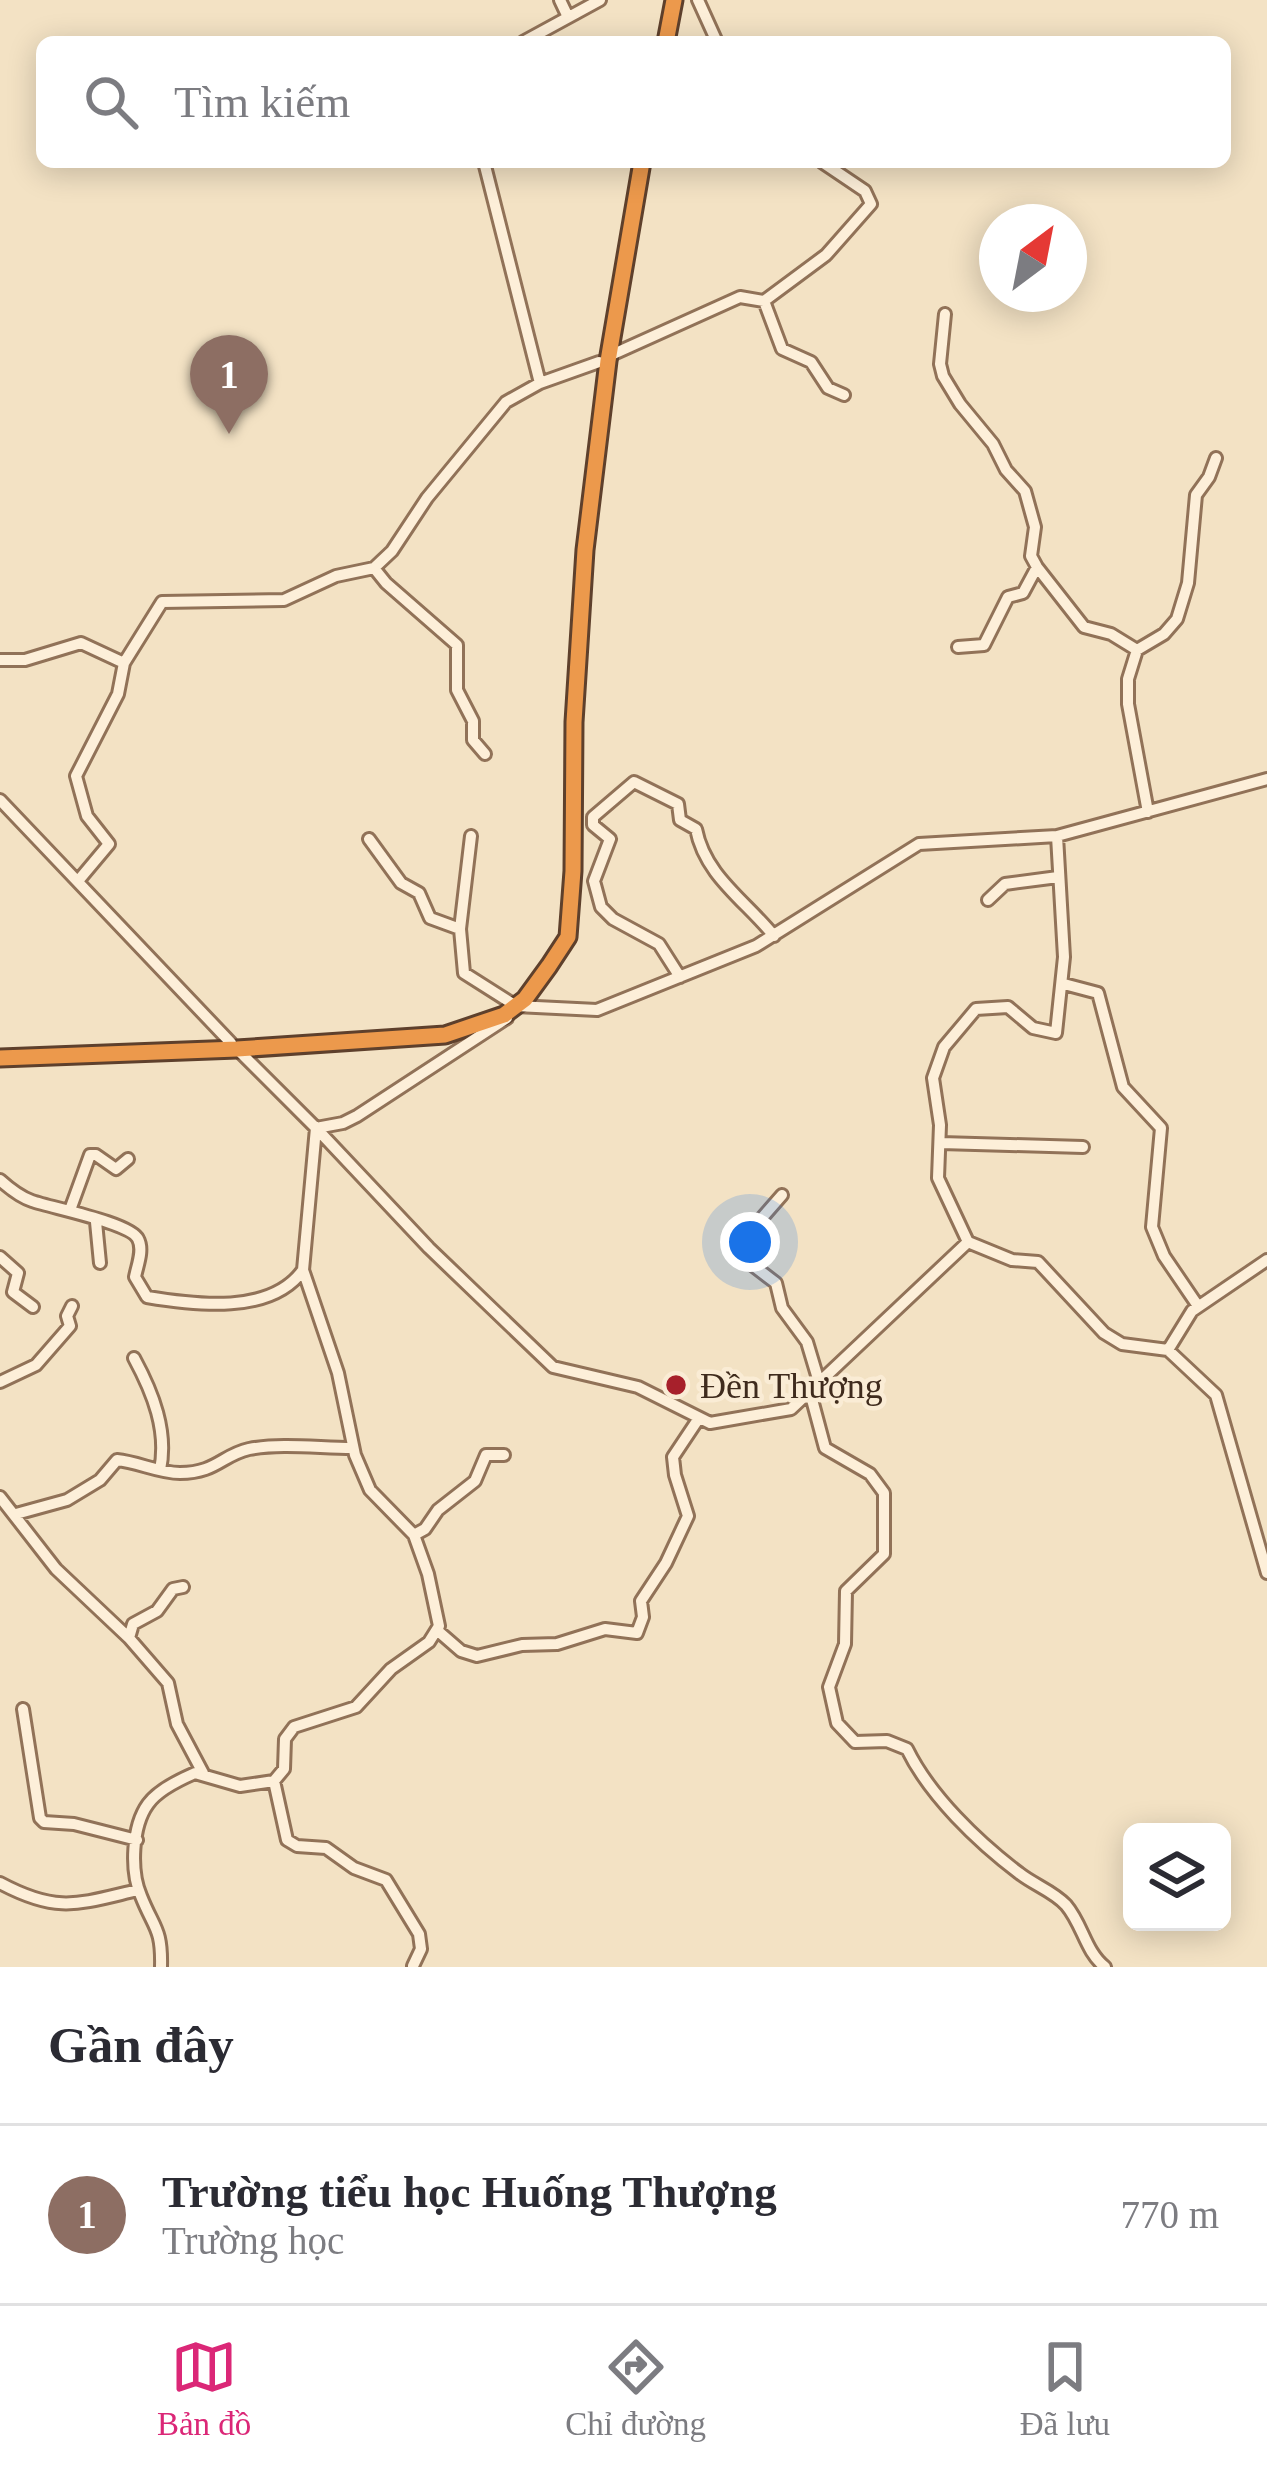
<!DOCTYPE html>
<html lang="vi">
<head>
<meta charset="utf-8">
<style>
  :root { --surface:#fff; --page:#f2f2f3; --text:#2b2b33; --muted:#7c7c81; --line:#e1e1e2; --accent:#db2777 }
  body { margin:0; font-family:"Times New Roman",serif; background:var(--page); color:var(--text) }
  .controls { position:absolute; right:36px; bottom:36px; display:grid; overflow:hidden; border-radius:18px; box-shadow:0 6px 30px #0003 }
  .controls button { width:108px; height:108px; display:grid; place-items:center; padding:0; border:0; border-bottom:3px solid var(--line); background:var(--surface); color:var(--text); font:60px sans-serif }
  .compass { position:absolute; left:979px; top:204px; width:108px; height:108px; border-radius:50%; background:var(--surface); box-shadow:0 6px 30px #0003; rotate:32deg }
  .you { position:absolute; left:750px; top:1242px; width:42px; height:42px; margin:-30px; border:9px solid #fff; border-radius:50%; background:#1a73e8; box-shadow:0 0 0 18px #1a73e833 }
  .badge { display:grid; place-items:center; width:78px; height:78px; border-radius:50%; background:var(--accent); color:#fff; font-size:39px; font-weight:700 }
  .pin { position:absolute; translate:-50% -99px; filter:drop-shadow(0 3px 6px #0008) }
  .pin::after { content:''; position:absolute; top:63px; width:42px; height:36px; background:inherit; clip-path:polygon(0 0,100% 0,50% 100%) }
  .list { margin:0; padding:0; list-style:none }
  h2 { display:flex; justify-content:space-between; align-items:center; height:156px; margin:0; padding:0 48px; font-size:51px }
  h2 small { font-size:39px; font-weight:400; color:var(--muted) }
  .list li { display:grid; grid-template-columns:78px 1fr auto; gap:36px; align-items:center; box-sizing:border-box; height:180px; padding:0 48px; border-top:3px solid var(--line) }
  .list b { display:block; font-size:45px; white-space:nowrap }
  .list p { margin:0; font-size:39px; white-space:nowrap; color:var(--muted) }
  .list em { font-size:39px; font-style:normal; color:var(--muted) }
  .icon { flex:none; width:66px; height:66px; fill:none; stroke:currentColor; stroke-width:2; stroke-linecap:round; stroke-linejoin:round }
  .map { position:relative; flex:none; width:1267px; height:1967px; overflow:hidden }
  .search { position:absolute; background:var(--surface); box-shadow:0 6px 30px #0003; left:36px; right:36px; top:36px; height:132px; display:flex; align-items:center; gap:30px; box-sizing:border-box; padding:0 42px; border-radius:18px; color:var(--muted); font-size:45px }
  .sheet { height:336px; background:var(--surface) }
  nav { display:flex; justify-content:space-around; align-items:center; box-sizing:border-box; height:168px; border-top:3px solid var(--line); background:var(--surface); font-size:33px; color:var(--muted) }
  nav a { display:grid; justify-items:center; gap:6px }
  nav .on { color:var(--accent) }
  .map>svg:first-child { display:block }
  .lines { fill:none; stroke-linecap:round; stroke-linejoin:round }
  .minor-casing { stroke:#917258; stroke-width:16 }
  .highway-casing { stroke:#5e402c; stroke-width:21 }
  .minor { stroke:#fdefd9; stroke-width:10 }
  .highway { stroke:#ec994c; stroke-width:15 }
  .poi-dot { fill:#a7202b; stroke:#faecd5; stroke-width:4.5 }
  .labels { text-anchor:middle; stroke-width:9; stroke-linejoin:round; paint-order:stroke }
  .poi-label { font-size:36px; fill:#3f2b1d; stroke:#faecd5; text-anchor:start }
</style>
</head>
<body>
<div class="map">
<svg width="1267" height="1967" viewBox="0 0 1267 1967">
  <rect width="100%" height="100%" fill="#f3e2c4"/>
  <g class="lines">
    <defs>
      <path id="minor" d="M560,0L568,17
        M698,0L717,42
        M523,42L600,0
        M484,162L540,383
        M764,301L782,349L811,362L828,388L844,395
        M945,314L940,364L943,376L960,404L993,444L1006,470L1025,491L1035,527L1031,556L1037,567L1084,627L1111,634L1137,650
        M609,356L740,297L764,301L826,255L871,204L865,191L822,162
        M374,568L386,583L457,645V690L473,721V740L485,754
        M958,647L984,645L1008,597L1023,593L1037,567
        M0,660H25L81,643L124,663
        M0,800L231,1043
        M1148,812L1128,704V679L1137,650L1164,634L1177,619L1188,583L1196,495L1209,477L1216,458
        M471,836L460,929L464,973L516,1006L597,1010L756,946L919,844L1057,836L1267,779
        M1057,836L1064,957L1056,1033L1033,1028L1008,1007L976,1009L944,1047L933,1078L940,1125L938,1178L968,1242L1012,1260L1038,1262L1104,1333L1122,1344L1168,1350L1216,1395L1267,1573
        M369,839L401,883L419,893L430,918L460,929
        M78,881L109,844L87,816L76,776L118,694L124,663L162,602L284,600L336,576L374,568L392,551L427,498L506,402L540,383L599,362
        M988,900L1005,884L1058,877
        M680,977L659,944L613,919L601,907L594,881L610,839L593,825V817L634,782L678,804L680,820L696,829C705,876 746,901 774,936
        M1064,984L1098,993L1123,1087L1161,1128L1152,1227L1164,1256L1198,1306
        M237,1049L316,1128L343,1123L357,1116L507,1018
        M316,1128L429,1248L553,1367L638,1387L710,1423L791,1409L968,1242
        M941,1143L1083,1147
        M0,1180C10,1189 20,1197 32,1201C52,1208 131,1223 138,1239C144,1250 137,1266 135,1277L147,1297C195,1305 271,1315 303,1270
        M782,1195L755,1226L751,1264L776,1283L782,1308L807,1342L819,1382
        M70,1210L90,1155H96L116,1169L128,1159
        M96,1222L100,1263
        M0,1257L18,1273L13,1292L33,1307
        M1168,1350L1192,1311L1267,1260
        M134,1358C153,1393 168,1431 160,1470
        M0,1382L36,1365L70,1326L67,1316L72,1306
        M810,1392L825,1448L870,1474L884,1493V1554L846,1591L845,1644L829,1687L837,1723L855,1742L887,1741L907,1749C930,1796 978,1842 1019,1873C1034,1885 1053,1891 1066,1905C1083,1925 1085,1951 1105,1967
        M0,1497L56,1569L129,1638
        M16,1514L67,1500L100,1480L117,1460C138,1462 159,1473 180,1473C216,1473 222,1455 249,1449C282,1443 319,1448 352,1448
        M414,1535L425,1529L438,1510L475,1481L486,1455H504
        M183,1587L173,1589L157,1611L133,1624L129,1638L168,1683L177,1724L203,1773
        M438,1631L461,1651L477,1656L522,1645L557,1644L605,1629L637,1633L643,1617L641,1601L666,1563L688,1516L675,1475L673,1457L699,1418
        M23,1709L40,1818L44,1822L74,1824L137,1840
        M274,1781L287,1840L297,1846L326,1848L354,1868L386,1880L419,1934L421,1949L413,1966
        M0,1883C58,1914 78,1904 138,1890
        M161,1967C162,1928 154,1929 141,1896C130,1871 132,1826 148,1804C158,1790 181,1779 195,1773L240,1786L274,1781L284,1769L285,1739L294,1727L356,1707L391,1669L429,1642L439,1626L428,1574L414,1535L370,1490L355,1455L338,1373L303,1270L316,1128"/>
      <path id="highway" d="M666,42L674,0
        M0,1058L237,1049L445,1035L504,1015L525,999L549,966L568,937L573,871L574,722L585,550L608,361L642,162"/>
    </defs>
    <use href="#minor" class="minor-casing"/>
    <use href="#highway" class="highway-casing"/>
    <use href="#minor" class="minor"/>
    <use href="#highway" class="highway"/>
  </g>
  <circle class="poi-dot" cx="676" cy="1385" r="12"/>
  <g class="labels">
    <g class="poi-label">
      <text x="700" y="1398">Đền Thượng</text>
    </g>
  </g>
</svg>
<div class="controls">
<button><svg class="icon" aria-label="layers" viewBox="0 0 24 24"><path d="M12 4l9 5-9 5-9-5zM3 14l9 5 9-5"/></svg></button>
</div>
<svg class="compass" viewBox="-18 -18 36 36"><path d="M0-13l5 13h-10z" fill="#e53935"/><path d="M0 13l5-13h-10z" fill="#7c7c81"/></svg>
<div class="you"></div>
<div class="pin badge" style="left:229px;top:434px;background:#8d6e63">1</div>
<div class="search"><svg class="icon" aria-label="search" viewBox="0 0 24 24"><circle cx="10" cy="10" r="6"/><path d="M15 15l6 6"/></svg>Tìm kiếm</div>
</div>
<section class="sheet">
<h2>Gần đây<small></small></h2>
<ul class="list">
<li><span class="badge" style="background:#8d6e63">1</span><div><b>Trường tiểu học Huống Thượng</b><p>Trường học</p></div><em>770 m</em></li>
</ul>
</section>
<nav>
<a class="on"><svg class="icon" aria-label="map" viewBox="0 0 24 24"><path d="M3 6l6-2 6 2 6-2v14l-6 2-6-2-6 2zM9 4v14M15 6v14"/></svg>Bản đồ</a>
<a><svg class="icon" aria-label="directions" viewBox="0 0 24 24"><path d="M12 3l9 9-9 9-9-9zM9 14v-3h6M13 9l2 2-2 2"/></svg>Chỉ đường</a>
<a><svg class="icon" aria-label="saved" viewBox="0 0 24 24"><path d="M7 4h10v16l-5-4-5 4z"/></svg>Đã lưu</a>
</nav>
</body>
</html>
